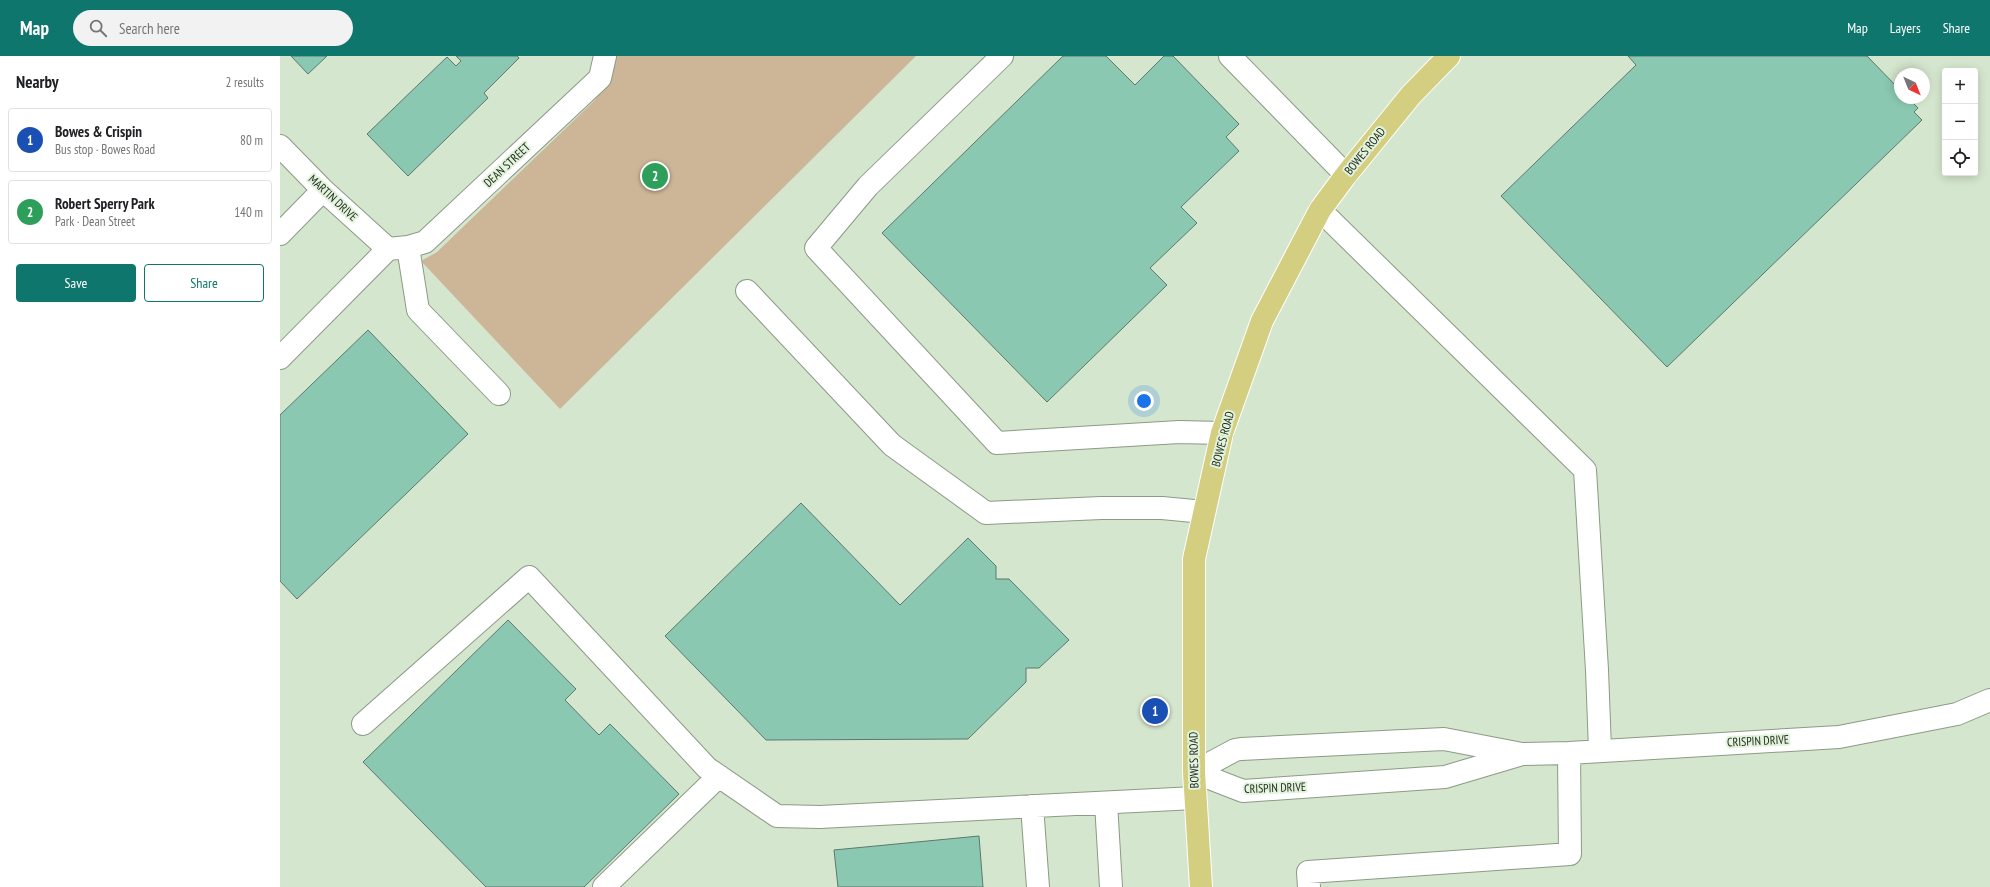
<!DOCTYPE html>
<html lang="en">
<head>
<meta charset="utf-8">
<style>
  :root { --surface:#fff; --page:#f2f2f2; --text:#202124; --muted:#757577; --line:#e0e0e0; --accent:#0f766e }
  body { margin:0; font-family:"PT Sans Narrow",sans-serif; background:var(--page); color:var(--text) }
  .controls { position:absolute; right:12px; top:12px; display:grid; overflow:hidden; border-radius:4px; box-shadow:0 2px 10px #0003 }
  .controls button { width:36px; height:36px; display:grid; place-items:center; padding:0; border:0; border-bottom:1px solid var(--line); background:var(--surface); color:var(--text); font:20px sans-serif }
  .compass { position:absolute; left:1614px; top:12px; width:36px; height:36px; border-radius:50%; background:var(--surface); box-shadow:0 2px 10px #0003; rotate:137deg }
  .you { position:absolute; left:864px; top:345px; width:14px; height:14px; margin:-10px; border:3px solid #fff; border-radius:50%; background:#1a73e8; box-shadow:0 0 0 6px #1a73e833 }
  .badge { display:grid; place-items:center; width:26px; height:26px; border-radius:50%; background:var(--accent); color:#fff; font-size:13px; font-weight:700 }
  .pin { position:absolute; translate:-50% -50%; border:2px solid #fff; box-shadow:0 1px 4px #0006 }
  .list { margin:0; padding:0; list-style:none }
  h2 { display:flex; justify-content:space-between; align-items:center; height:52px; margin:0; padding:0 16px; font-size:17px }
  h2 small { font-size:13px; font-weight:400; color:var(--muted) }
  .list li { display:grid; grid-template-columns:26px 1fr auto; gap:12px; align-items:center; box-sizing:border-box; height:64px; margin:0 8px 8px; padding:0 8px; border:1px solid var(--line); border-radius:4px }
  .list b { display:block; font-size:15px; white-space:nowrap }
  .list p { margin:0; font-size:13px; white-space:nowrap; color:var(--muted) }
  .list em { font-size:13px; font-style:normal; color:var(--muted) }
  .actions { display:flex; gap:8px; padding:12px 16px }
  .actions a { flex:1; padding:9px 0; border:1px solid var(--accent); border-radius:4px; text-align:center; font-size:14px; color:var(--accent) }
  .actions .main { background:var(--accent); color:#fff }
  .icon { flex:none; width:22px; height:22px; fill:none; stroke:currentColor; stroke-width:2; stroke-linecap:round; stroke-linejoin:round }
  .map { position:relative; flex:none; width:1710px; height:831px; overflow:hidden }
  header { display:flex; align-items:center; gap:24px; box-sizing:border-box; height:56px; padding:0 20px; background:var(--accent); color:#fff }
  header strong { font-size:19px }
  nav { display:flex; gap:22px; margin-inline-start:auto; font-size:14px }
  .search { width:280px; height:36px; background:var(--page); display:flex; align-items:center; gap:10px; box-sizing:border-box; padding:0 14px; border-radius:22px; color:var(--muted); font-size:15px }
  main { display:flex }
  aside { flex:1; background:var(--surface) }
  .map>svg:first-child { display:block }
  .green { fill:#cdb698 }
  .building { fill:#8bc8b1; stroke:#5d786d }
  .lines { fill:none; stroke-linecap:round; stroke-linejoin:round }
  .minor-casing { stroke:#8b9b85; stroke-width:24 }
  .major-casing { stroke:#fff; stroke-width:24 }
  .minor { stroke:#fff; stroke-width:22 }
  .major { stroke:#d4ce80; stroke-width:22 }
  .labels { text-anchor:middle; stroke-width:4; stroke-linejoin:round; paint-order:stroke }
  .street-label { font-size:12px; fill:#242a22; stroke:#e2f3db }
</style>
</head>
<body>
<header>
<strong>Map</strong>
<div class="search"><svg class="icon" aria-label="search" viewBox="0 0 24 24"><circle cx="10" cy="10" r="6"/><path d="M15 15l6 6"/></svg>Search here</div>
<nav><a>Map</a><a>Layers</a><a>Share</a></nav>
</header>
<main>
<aside>
<h2>Nearby<small>2 results</small></h2>
<ul class="list">
<li><span class="badge" style="background:#1a4fb4">1</span><div><b>Bowes &amp; Crispin</b><p>Bus stop · Bowes Road</p></div><em>80 m</em></li>
<li><span class="badge" style="background:#2e9e5b">2</span><div><b>Robert Sperry Park</b><p>Park · Dean Street</p></div><em>140 m</em></li>
</ul>
<div class="actions"><a class="main">Save</a><a>Share</a></div>
</aside>
<div class="map">
<svg width="1710" height="831" viewBox="0 0 1710 831">
  <rect width="100%" height="100%" fill="#d5e6ce"/>
  <path class="green" d="M334,0H636L280,353L141,205L157,196L315,44L330,18Z"/>
  <path class="building" d="M11,0H47L28,18Z
    M176,0H237L239,2L204,37L208,42L128,120L87,78L167,1L176,10L181,5Z
    M783,0H826L855,29L884,0H893L959,68L946,81L959,95L901,151L917,167L870,212L887,229L767,346L602,177Z
    M1348,0H1587L1620,34V42H1628L1638,52L1634,56L1642,64L1387,311L1221,140L1356,9Z
    M88,274L188,378L17,543L0,525V359Z
    M521,447L620,549L688,482L716,510V523H729L789,584L759,612H746V626L688,683L486,684L385,580Z
    M228,564L296,633L285,644L319,679L330,668L399,738L304,831H206L83,706Z
    M699,780L703,831H558L554,794Z"/>
  <g class="lines">
    <defs>
      <path id="minor" d="M722,0L588,130L536,192L717,387L899,376L942,377
        M950,0L1066,119
        M0,90L43,134L108,193
        M1040,154L1305,414L1317,614L1320,694
        M0,178L43,134
        M128,191L138,254L219,338
        M108,193L128,191L145,186L320,22L325,0
        M467,235L612,389L706,457L821,452H882L924,456
        M0,302L108,193
        M83,668L249,521L427,712L497,760L540,761L915,742
        M914,716L955,694L961,693L1164,683L1242,698L1289,697L1559,681L1677,658L1710,644
        M914,716L963,735L1165,721L1239,699
        M826,747L831,831
        M752,750L758,831
        M324,831L439,720
        M1029,831L1028,816L1290,798L1289,697"/>
      <path id="major" d="M921,831L914,716V503L942,377L982,265L1040,154L1066,119L1131,39L1169,0"/>
    </defs>
    <use href="#minor" class="minor-casing"/>
    <use href="#major" class="major-casing"/>
    <use href="#minor" class="minor"/>
    <use href="#major" class="major"/>
  </g>
  <g class="labels">
    <g class="street-label">
      <text transform="translate(1085 95) rotate(-51)" y="4">BOWES ROAD</text>
      <text transform="translate(227 109) rotate(-43)" y="4">DEAN STREET</text>
      <text transform="translate(53 142) rotate(43)" y="4">MARTIN DRIVE</text>
      <text transform="translate(943 383) rotate(-75)" y="4">BOWES ROAD</text>
      <text transform="translate(1478 685) rotate(-3)" y="4">CRISPIN DRIVE</text>
      <text transform="translate(914 704) rotate(-91)" y="4">BOWES ROAD</text>
      <text transform="translate(995 732) rotate(-2)" y="4">CRISPIN DRIVE</text>
    </g>
  </g>
</svg>
<div class="controls">
<button>+</button>
<button>−</button>
<button><svg class="icon" aria-label="locate" viewBox="0 0 24 24"><circle cx="12" cy="12" r="6"/><path d="M12 2v4M12 18v4M2 12h4M18 12h4"/></svg></button>
</div>
<svg class="compass" viewBox="-18 -18 36 36"><path d="M0-13l5 13h-10z" fill="#e53935"/><path d="M0 13l5-13h-10z" fill="#757577"/></svg>
<div class="you"></div>
<div class="pin badge" style="left:875px;top:655px;background:#1a4fb4">1</div>
<div class="pin badge" style="left:375px;top:120px;background:#2e9e5b">2</div>
</div>
</main>
</body>
</html>
